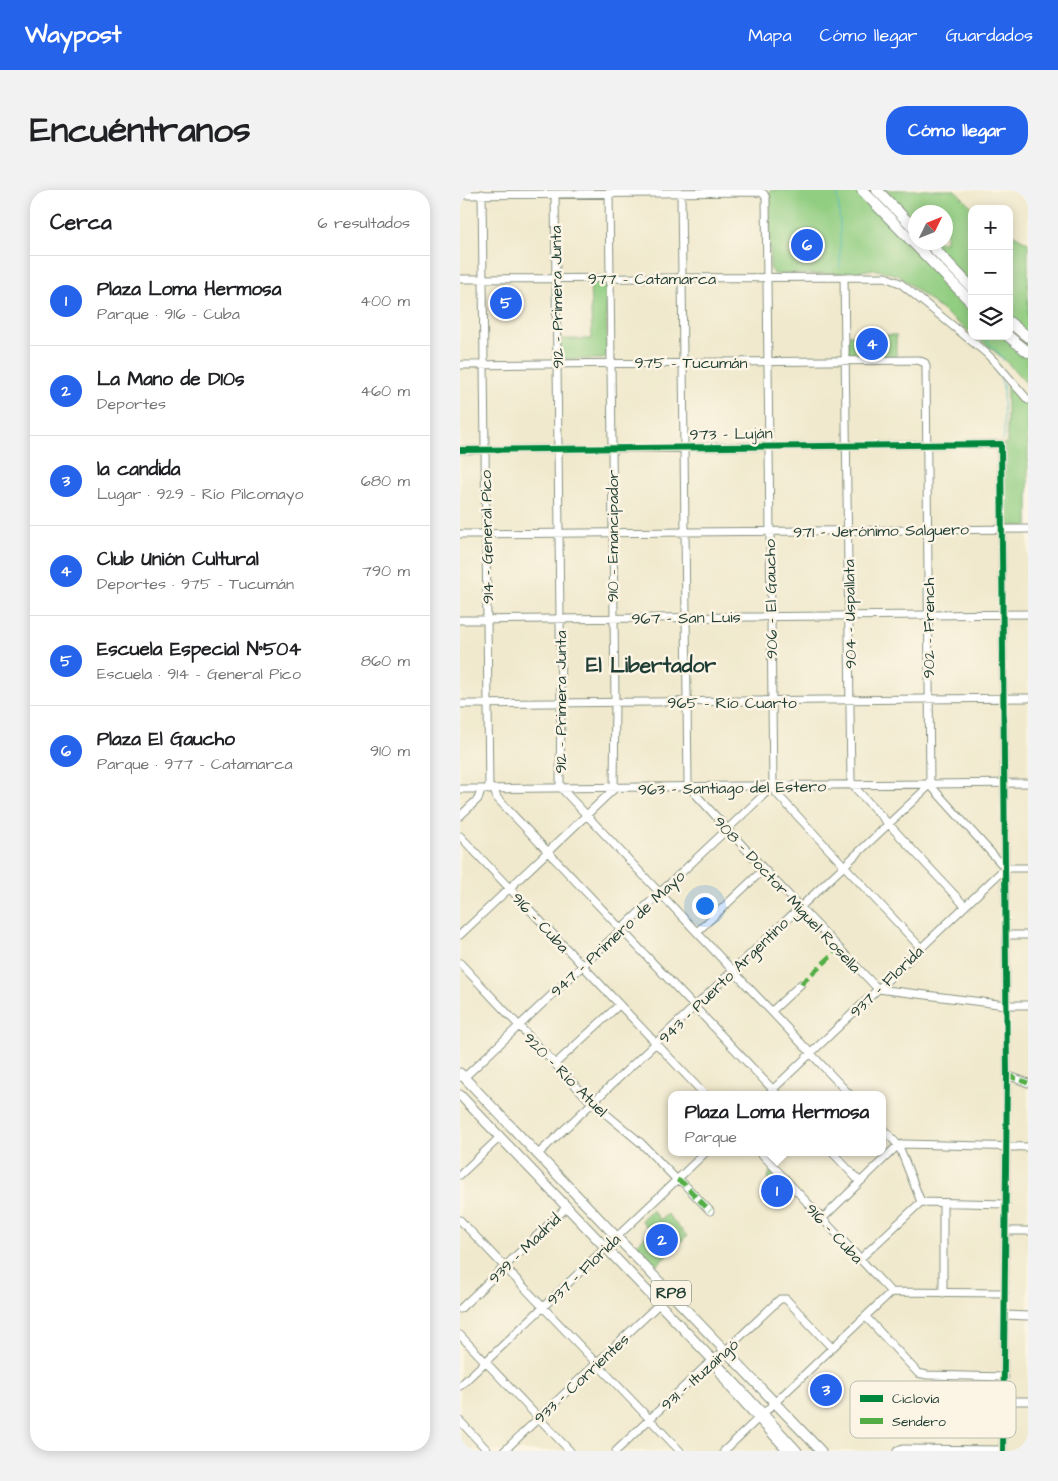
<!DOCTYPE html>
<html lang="es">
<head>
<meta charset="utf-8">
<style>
  :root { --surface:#fff; --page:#f2f2f2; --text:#202124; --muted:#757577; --line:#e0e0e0; --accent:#2563eb }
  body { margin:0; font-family:"Architects Daughter",sans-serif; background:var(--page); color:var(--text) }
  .controls { position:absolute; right:15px; top:15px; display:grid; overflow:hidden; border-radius:10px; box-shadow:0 2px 12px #0003 }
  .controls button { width:45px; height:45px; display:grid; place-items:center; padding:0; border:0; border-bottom:1px solid var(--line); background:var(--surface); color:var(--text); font:25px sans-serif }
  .compass { position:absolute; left:448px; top:15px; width:45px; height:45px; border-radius:50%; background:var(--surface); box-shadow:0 2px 12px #0003; rotate:47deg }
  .you { position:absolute; left:244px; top:715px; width:18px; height:18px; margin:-12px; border:4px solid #fff; border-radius:50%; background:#1a73e8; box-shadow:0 0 0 8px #1a73e833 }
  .badge { display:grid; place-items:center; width:32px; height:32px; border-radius:50%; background:var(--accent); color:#fff; font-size:16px; font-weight:700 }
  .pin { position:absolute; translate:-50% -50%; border:2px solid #fff; box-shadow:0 1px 5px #0006 }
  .popup { position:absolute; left:208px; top:901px; width:218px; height:65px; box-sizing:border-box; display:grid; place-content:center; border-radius:10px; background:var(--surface); filter:drop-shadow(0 1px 4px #0005); font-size:16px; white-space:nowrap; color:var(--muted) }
  .popup b { font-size:19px; color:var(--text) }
  .popup::after { content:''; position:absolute; left:50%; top:100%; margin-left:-10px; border:10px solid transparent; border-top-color:var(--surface) }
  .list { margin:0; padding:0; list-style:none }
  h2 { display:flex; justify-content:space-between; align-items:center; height:65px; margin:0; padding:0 20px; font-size:21px }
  h2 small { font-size:16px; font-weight:400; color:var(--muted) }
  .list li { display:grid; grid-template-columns:32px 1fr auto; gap:15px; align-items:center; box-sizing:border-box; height:90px; padding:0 20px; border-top:1px solid var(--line) }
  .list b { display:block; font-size:19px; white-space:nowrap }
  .list p { margin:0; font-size:16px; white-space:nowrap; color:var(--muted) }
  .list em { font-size:16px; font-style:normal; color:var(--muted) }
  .icon { flex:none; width:28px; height:28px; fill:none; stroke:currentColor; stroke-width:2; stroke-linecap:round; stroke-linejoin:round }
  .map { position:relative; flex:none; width:568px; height:1261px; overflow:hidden; border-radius:20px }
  header { display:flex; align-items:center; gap:30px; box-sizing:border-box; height:70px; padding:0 25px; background:var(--accent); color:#fff }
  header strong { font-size:24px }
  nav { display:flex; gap:28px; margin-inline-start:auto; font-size:18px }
  .intro { display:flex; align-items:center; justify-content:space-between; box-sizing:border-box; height:120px; padding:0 30px }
  h1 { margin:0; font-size:35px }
  .button { padding:12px 22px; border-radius:20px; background:var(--accent); color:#fff; font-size:18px; font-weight:700 }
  main { display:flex; gap:30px; padding:0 30px }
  aside { flex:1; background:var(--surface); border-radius:20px; box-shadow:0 2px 12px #0003 }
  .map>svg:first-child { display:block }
  .green { fill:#92ce82; stroke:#58865b; fill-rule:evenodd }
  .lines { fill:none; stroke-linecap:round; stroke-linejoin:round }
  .stream { stroke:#48b6c2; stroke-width:1 }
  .minor-casing { stroke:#889380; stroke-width:9 }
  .major-casing { stroke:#889380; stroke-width:11 }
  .highway-casing { stroke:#889380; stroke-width:12 }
  .minor { stroke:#fff; stroke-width:7 }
  .major { stroke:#fff; stroke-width:9 }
  .highway { stroke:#fff; stroke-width:10 }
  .quiet { stroke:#52ad45; stroke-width:5; stroke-dasharray:10 5; stroke-linecap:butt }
  .cycleway-casing { stroke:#fcf5e5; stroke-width:9 }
  .cycleway { stroke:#00873e; stroke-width:6 }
  .labels { text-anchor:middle; stroke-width:5; stroke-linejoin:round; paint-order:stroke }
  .shield { fill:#fcf5e5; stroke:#617469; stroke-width:1 }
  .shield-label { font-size:15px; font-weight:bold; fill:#1f3d34 }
  .street-label { font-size:16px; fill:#1f3d34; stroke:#fcf5e5 }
  .district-label { font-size:21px; font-weight:bold; fill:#1f3d34; stroke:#fcf5e5 }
  .key { fill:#fcf5e5; stroke:#babeb0; stroke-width:1 }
  .key-label { font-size:14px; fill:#1f3d34 }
</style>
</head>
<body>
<header>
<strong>Waypost</strong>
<nav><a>Mapa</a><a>Cómo llegar</a><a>Guardados</a></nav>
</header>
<div class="intro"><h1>Encuéntranos</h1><a class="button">Cómo llegar</a></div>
<main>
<aside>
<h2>Cerca<small>6 resultados</small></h2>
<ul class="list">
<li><span class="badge">1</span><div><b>Plaza Loma Hermosa</b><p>Parque · 916 - Cuba</p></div><em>400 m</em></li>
<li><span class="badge">2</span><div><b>La Mano de D10s</b><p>Deportes</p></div><em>460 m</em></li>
<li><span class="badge">3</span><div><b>la candida</b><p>Lugar · 929 - Río Pilcomayo</p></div><em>680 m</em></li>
<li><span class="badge">4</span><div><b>Club Unión Cultural</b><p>Deportes · 975 - Tucumán</p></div><em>790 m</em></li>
<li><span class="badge">5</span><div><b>Escuela Especial N°504</b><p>Escuela · 914 - General Pico</p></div><em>860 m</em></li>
<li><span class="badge">6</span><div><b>Plaza El Gaucho</b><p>Parque · 977 - Catamarca</p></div><em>910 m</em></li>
</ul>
</aside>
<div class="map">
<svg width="568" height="1261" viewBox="0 0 568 1261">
  <rect width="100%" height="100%" fill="#fcf5e5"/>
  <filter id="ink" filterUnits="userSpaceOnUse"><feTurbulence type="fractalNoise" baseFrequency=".02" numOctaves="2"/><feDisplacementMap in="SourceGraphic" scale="10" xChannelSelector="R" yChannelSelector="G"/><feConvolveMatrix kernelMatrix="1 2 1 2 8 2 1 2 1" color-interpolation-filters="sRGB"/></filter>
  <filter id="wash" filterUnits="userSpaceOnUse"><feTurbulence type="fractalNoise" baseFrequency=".0096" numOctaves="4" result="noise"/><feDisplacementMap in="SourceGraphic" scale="20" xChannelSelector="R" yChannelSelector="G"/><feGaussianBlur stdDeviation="1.12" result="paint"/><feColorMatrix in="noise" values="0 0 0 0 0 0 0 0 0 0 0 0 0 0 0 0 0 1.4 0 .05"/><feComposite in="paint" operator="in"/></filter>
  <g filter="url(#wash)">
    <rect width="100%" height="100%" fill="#f0e9cd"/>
    <path class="green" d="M310,0H495L514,19H512V144L438,85L413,79L385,84H314L310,78ZM456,22H486V52H456Z
      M549,42L568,53V195L544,169L515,146H549Z
      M130,92H144L146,95L147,165L142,169H101L100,149H132Z
      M388,145H436V167H388Z
      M547,194L568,215V336H544L543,254L547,253Z
      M310,981L333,1006L319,1019L305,1003Z
      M192,1020L200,1030L207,1024L227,1046L197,1075L177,1055L190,1041L181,1030Z"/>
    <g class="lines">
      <path class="stream" d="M377,0L380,33V78
        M549,106V109
        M525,146C528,157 540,160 543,170
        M536,179L543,195L544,247L542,251"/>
    </g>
  </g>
  <g filter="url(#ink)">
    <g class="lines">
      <defs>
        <path id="minor" d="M149,3L155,512L154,599
          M221,3L228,593L229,597L304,679L418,799L546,815H568
          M22,4L29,600
          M95,4L101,513L100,594L102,599L390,905
          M0,5L300,2L304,4L306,8L313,596L317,604L461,758
          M384,87L391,591L397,600L505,716
          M0,89L425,87L440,93L525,162L537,174L568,210
          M0,175L458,170L465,173L466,176L470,595L545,678
          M0,260L541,254L547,885L543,1261
          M0,344L568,339
          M0,430L568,424
          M0,514L568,508
          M0,599L568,593
          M34,600L37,608L318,905
          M0,626L18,609L21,600
          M0,646L245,905
          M545,678H568
          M237,742L304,679
          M0,745L154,599
          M546,745H568
          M0,773L128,909L181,953L217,990L223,993L250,1021
          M312,821L341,794
          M95,874L159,815
          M547,885L568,893
          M1,887L8,884L313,596
          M307,905L545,678
          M422,938L439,956L461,1012
          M300,962L431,1102
          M372,962L400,992
          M78,964L470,595
          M0,985L40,947
          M362,1029L434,959L443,954L568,957
          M0,1030L220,1261
          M546,1041H568
          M400,1069L461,1012L546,1014
          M483,1103V1013
          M0,1119L107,1017
          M545,1125L568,1126
          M406,1127L458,1183L467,1185L545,1187
          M0,1145L110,1261
          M255,1175L268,1196L327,1261
          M0,1196L246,962
          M544,1211H568
          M0,1231L28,1261
          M44,1261L199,1114
          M156,1261L252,1170L266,1160L320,1109H326L372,1158
          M264,1261L431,1102L545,1103
          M437,1261L443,1259L543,1260"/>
        <path id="major" d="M0,883L361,1261
          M0,905L271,1189L337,1261"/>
        <path id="highway" d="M402,0L512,113
          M417,0L456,40
          M468,52L512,98
          M549,132L568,147
          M548,146L568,162"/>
      </defs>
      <use href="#minor" class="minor-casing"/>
      <use href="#major" class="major-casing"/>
      <use href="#highway" class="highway-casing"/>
      <use href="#minor" class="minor"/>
      <use href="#major" class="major"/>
      <use href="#highway" class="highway"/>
      <path class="quiet" d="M341,794L379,759
        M547,885L568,893
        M217,990L223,993L250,1021"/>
      <defs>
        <path id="cycleway" d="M0,260L541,254L547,885L543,1261"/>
      </defs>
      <use href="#cycleway" class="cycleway-casing"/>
      <use href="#cycleway" class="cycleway"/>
    </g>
  </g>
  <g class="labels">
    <rect class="shield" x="191" y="1090.5" width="40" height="25" rx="4"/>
    <g class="shield-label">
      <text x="211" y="1108">RP8</text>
    </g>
    <g class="street-label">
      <text x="192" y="94">977 - Catamarca</text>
      <text transform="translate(96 107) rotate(-91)" y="6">912 - Primera Junta</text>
      <text x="231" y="178">975 - Tucumán</text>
      <text transform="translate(271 243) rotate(-1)" y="6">973 - Luján</text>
      <text transform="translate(421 340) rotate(-1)" y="6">971 - Jerónimo Salguero</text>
      <text transform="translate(152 346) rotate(-90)" y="6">910 - Emancipador</text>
      <text transform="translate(26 347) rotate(-91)" y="6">914 - General Pico</text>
      <text transform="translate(310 409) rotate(-91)" y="6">906 - El Gaucho</text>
      <text transform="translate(389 424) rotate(-91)" y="6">904 - Uspallata</text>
      <text transform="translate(226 427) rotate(-1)" y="6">967 - San Luis</text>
      <text transform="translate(468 438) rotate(-90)" y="6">902 - French</text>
      <text transform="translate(100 512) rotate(-90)" y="6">912 - Primera Junta</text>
      <text x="272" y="518">965 - Río Cuarto</text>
      <text transform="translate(272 597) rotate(-1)" y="6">963 - Santiago del Estero</text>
      <text transform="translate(328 704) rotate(47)" y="6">908 - Doctor Miguel Rosella</text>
      <text transform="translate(81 732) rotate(47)" y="6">916 - Cuba</text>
      <text transform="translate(157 743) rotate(-43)" y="6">947 - Primero de Mayo</text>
      <text transform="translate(263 790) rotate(-44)" y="6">943 - Puerto Argentino</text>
      <text transform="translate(426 791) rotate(-44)" y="6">937 - Florida</text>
      <text transform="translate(106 884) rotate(45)" y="6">920 - Río Atuel</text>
      <text transform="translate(375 1043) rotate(47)" y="6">916 - Cuba</text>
      <text transform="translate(64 1058) rotate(-44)" y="6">939 - Madrid</text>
      <text transform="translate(123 1079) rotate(-44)" y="6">937 - Florida</text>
      <text transform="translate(239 1184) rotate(-42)" y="6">931 - Ituzaingó</text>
      <text transform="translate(121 1188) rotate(-43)" y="6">933 - Corrientes</text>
    </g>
    <g class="district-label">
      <text x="191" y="482">El Libertador</text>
    </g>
  </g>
  <rect x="390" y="1191" width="166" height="57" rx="8" class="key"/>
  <rect x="400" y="1205" width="23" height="7" fill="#00873e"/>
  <rect x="400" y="1228" width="23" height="6" fill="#52ad45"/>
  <g class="key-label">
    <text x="432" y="1213">Ciclovía</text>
    <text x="432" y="1236">Sendero</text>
  </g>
</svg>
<div class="controls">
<button>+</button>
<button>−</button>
<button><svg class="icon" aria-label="layers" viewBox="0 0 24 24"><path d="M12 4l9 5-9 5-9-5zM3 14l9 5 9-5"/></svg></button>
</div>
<svg class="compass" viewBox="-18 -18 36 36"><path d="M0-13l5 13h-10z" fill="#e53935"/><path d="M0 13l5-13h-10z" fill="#757577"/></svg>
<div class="you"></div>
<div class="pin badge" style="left:317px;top:1001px">1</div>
<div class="popup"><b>Plaza Loma Hermosa</b>Parque</div>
<div class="pin badge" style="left:202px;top:1050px">2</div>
<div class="pin badge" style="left:366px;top:1200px">3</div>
<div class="pin badge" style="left:412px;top:154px">4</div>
<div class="pin badge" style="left:46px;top:113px">5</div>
<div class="pin badge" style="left:347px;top:55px">6</div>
</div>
</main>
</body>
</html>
